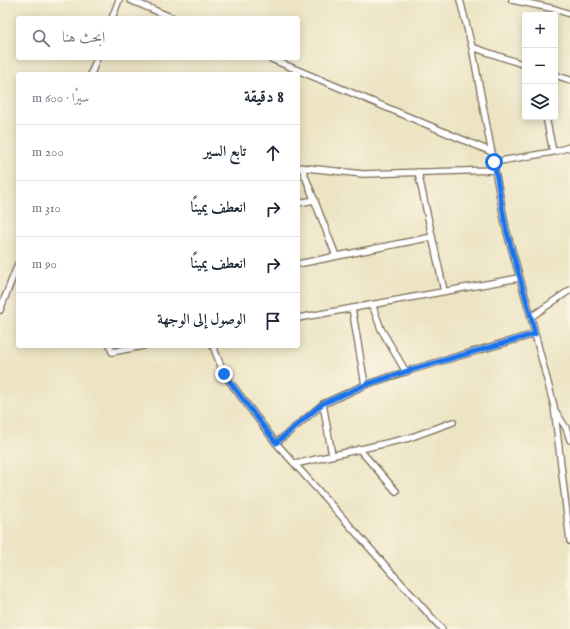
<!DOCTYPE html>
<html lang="ar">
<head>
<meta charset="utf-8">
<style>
  :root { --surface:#fff; --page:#f2f2f3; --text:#1f2937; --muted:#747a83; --line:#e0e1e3 }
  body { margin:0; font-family:"IM FELL English",Amiri,serif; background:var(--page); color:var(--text); direction:rtl }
  .controls { position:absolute; right:12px; top:12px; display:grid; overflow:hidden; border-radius:4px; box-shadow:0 2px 10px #0003 }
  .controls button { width:36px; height:36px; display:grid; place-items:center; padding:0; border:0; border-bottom:1px solid var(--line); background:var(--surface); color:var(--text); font:20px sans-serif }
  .stop { position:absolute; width:12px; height:12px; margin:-9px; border:3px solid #1a73e8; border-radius:50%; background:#fff }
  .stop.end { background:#1a73e8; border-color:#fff; box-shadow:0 1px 4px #0008 }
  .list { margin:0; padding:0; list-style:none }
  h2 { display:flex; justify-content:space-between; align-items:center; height:52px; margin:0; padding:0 16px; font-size:17px }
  h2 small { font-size:13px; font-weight:400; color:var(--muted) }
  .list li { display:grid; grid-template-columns:26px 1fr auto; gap:12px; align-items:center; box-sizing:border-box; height:56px; padding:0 16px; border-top:1px solid var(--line) }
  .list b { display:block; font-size:15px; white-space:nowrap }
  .list em { font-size:13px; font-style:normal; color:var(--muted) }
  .icon { flex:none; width:22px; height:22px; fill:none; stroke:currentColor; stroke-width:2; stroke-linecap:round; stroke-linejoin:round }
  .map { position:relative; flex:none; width:570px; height:629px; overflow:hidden; direction:ltr }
  .search { position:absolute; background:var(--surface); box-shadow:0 2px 10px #0003; left:16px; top:16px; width:284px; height:44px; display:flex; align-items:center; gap:10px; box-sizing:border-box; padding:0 14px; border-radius:4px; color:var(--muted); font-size:15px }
  .panel { position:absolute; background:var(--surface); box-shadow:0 2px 10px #0003; left:16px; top:72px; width:284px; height:276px; border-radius:4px; direction:rtl }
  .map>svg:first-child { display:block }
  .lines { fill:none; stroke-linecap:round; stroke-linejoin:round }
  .minor-casing { stroke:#796b58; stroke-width:8 }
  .minor { stroke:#fff; stroke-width:5.5 }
  .route { stroke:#1a73e8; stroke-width:5 }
</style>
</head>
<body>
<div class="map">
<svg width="570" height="629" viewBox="0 0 570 629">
  <rect width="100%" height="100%" fill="#fcf5e5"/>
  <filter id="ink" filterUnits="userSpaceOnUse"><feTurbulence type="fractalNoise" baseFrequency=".025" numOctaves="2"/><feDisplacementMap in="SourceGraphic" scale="8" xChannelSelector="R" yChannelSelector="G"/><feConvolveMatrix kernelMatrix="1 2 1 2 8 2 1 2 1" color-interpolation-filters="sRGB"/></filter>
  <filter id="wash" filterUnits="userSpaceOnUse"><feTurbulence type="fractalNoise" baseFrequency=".012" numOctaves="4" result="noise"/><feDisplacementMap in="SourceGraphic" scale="16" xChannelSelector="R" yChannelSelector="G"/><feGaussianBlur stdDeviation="0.9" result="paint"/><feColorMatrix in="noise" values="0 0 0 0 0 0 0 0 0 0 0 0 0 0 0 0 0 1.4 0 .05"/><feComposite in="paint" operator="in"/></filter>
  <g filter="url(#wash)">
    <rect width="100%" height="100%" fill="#ece4c3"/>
  </g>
  <g filter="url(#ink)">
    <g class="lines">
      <defs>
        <path id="minor" d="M130,0L173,18
          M460,0L472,47L506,229L531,317L535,334L554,406L570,541
          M512,0L555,9L570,14
          M112,18L119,0
          M472,47L525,65
          M269,58L492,152
          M91,74L97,58
          M555,75L570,80
          M546,117L553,152
          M494,162L553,152L570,147
          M298,167L363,174L495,170
          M302,168L336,256
          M418,172L444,291
          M298,203L315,200
          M298,264L432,237
          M372,304L381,329L406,372
          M0,310L18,264
          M531,317L570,290
          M298,318L519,278
          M110,346L112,352L143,346
          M213,346L224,374L276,443L323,404L365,385L352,308
          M365,385L414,369L535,334
          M323,404L332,455
          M556,412L566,428L570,440
          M276,443L442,629
          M359,449L396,491
          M295,464L409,438L453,422"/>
      </defs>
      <use href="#minor" class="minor-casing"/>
      <use href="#minor" class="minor"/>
    </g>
  </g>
  <g class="lines" filter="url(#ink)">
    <path class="route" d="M224,374L276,443L322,404L365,385L414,369L535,334L531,317L506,229L494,162"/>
  </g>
</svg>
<div class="controls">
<button>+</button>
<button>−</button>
<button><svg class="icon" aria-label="layers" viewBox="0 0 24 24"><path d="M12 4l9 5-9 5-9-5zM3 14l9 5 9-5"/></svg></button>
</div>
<div class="stop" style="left:494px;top:162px"></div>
<div class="stop end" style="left:224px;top:374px"></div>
<div class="search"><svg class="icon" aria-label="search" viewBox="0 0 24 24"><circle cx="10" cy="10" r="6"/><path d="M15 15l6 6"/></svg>ابحث هنا</div>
<section class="panel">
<h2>8 دقيقة<small>سيرًا · 600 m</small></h2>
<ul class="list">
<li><svg class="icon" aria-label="ahead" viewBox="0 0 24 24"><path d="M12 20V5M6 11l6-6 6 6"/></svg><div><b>تابع السير</b></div><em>200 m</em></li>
<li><svg class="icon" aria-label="right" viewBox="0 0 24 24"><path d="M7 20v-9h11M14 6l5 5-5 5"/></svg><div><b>انعطف يمينًا</b></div><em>310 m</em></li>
<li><svg class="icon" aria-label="right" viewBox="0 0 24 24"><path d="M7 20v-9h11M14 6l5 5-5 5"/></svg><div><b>انعطف يمينًا</b></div><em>90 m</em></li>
<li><svg class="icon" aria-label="arrive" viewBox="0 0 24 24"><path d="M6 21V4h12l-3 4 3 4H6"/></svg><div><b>الوصول إلى الوجهة</b></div></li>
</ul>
</section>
</div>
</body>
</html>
